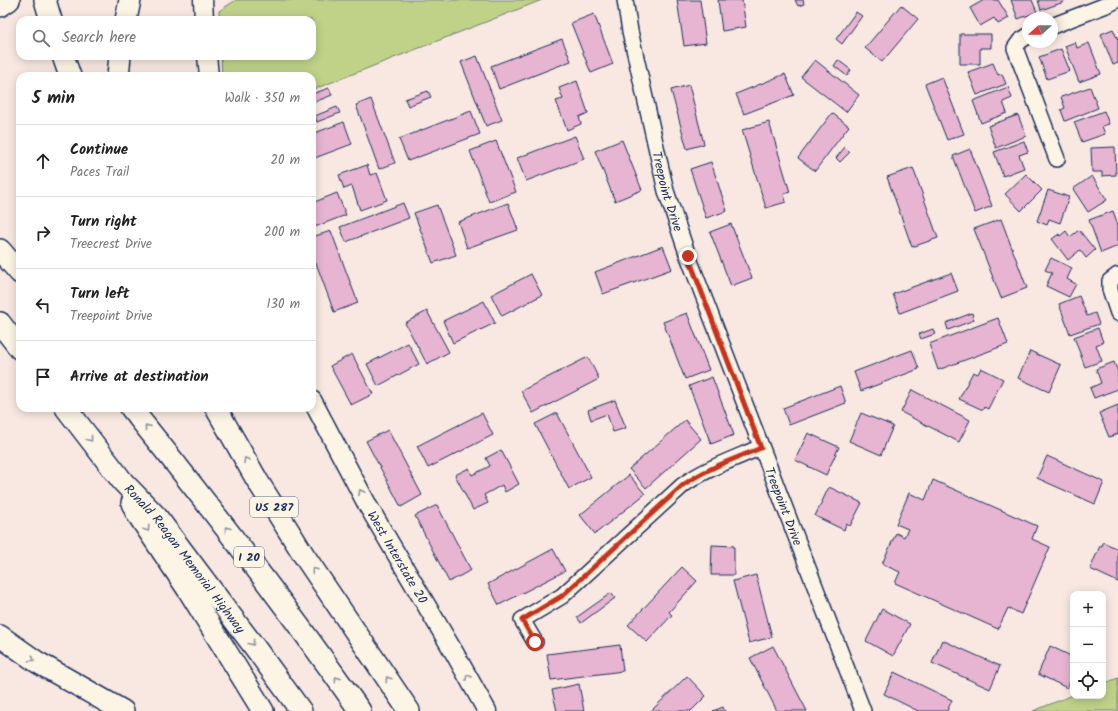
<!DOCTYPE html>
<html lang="en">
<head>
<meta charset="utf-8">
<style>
  :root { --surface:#fff; --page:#f2f2f2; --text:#222; --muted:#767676; --line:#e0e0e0 }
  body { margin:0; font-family:Kalam,sans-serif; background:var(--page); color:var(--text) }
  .controls { position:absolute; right:12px; bottom:12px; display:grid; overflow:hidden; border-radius:8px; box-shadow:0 2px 10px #0003 }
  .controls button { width:36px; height:36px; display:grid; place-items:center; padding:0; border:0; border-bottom:1px solid var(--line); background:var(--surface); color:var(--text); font:20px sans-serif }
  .compass { position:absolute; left:1022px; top:12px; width:36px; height:36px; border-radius:50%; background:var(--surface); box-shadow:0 2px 10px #0003; rotate:249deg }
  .stop { position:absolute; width:12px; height:12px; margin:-9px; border:3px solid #c8321e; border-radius:50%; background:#fff }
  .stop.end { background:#c8321e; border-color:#fff; box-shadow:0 1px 4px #0008 }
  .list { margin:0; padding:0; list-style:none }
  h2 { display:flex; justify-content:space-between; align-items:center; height:52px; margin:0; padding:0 16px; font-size:17px }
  h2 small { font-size:13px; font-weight:400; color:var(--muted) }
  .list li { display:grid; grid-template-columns:26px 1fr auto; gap:12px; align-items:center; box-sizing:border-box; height:72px; padding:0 16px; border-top:1px solid var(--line) }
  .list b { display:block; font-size:15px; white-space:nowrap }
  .list p { margin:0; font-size:13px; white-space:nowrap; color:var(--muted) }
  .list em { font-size:13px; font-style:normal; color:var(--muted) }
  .icon { flex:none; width:22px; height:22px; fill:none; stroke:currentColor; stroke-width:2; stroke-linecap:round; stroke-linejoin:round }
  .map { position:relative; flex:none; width:1118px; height:711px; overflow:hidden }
  .search { position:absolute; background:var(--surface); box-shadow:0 2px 10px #0003; left:16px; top:16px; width:300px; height:44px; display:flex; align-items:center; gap:10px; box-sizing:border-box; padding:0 14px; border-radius:12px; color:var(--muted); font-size:15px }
  .panel { position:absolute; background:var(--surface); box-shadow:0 2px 10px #0003; left:16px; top:72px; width:300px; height:340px; border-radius:12px }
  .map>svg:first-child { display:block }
  .green { fill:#bfd287; stroke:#6d8072 }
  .building { fill:#e7b4d1; stroke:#1b2f5e }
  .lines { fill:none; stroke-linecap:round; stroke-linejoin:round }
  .minor-casing { stroke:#1b2f5e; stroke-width:18 }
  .major-casing { stroke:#1b2f5e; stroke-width:21 }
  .highway-casing { stroke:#1b2f5e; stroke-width:24 }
  .minor { stroke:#fcf5e5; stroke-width:15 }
  .major { stroke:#fcf5e5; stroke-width:18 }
  .highway { stroke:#fcf5e5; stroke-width:21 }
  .oneway { stroke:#8c92a2 }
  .route { stroke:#c8321e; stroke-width:5 }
  .labels { text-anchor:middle; stroke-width:4; stroke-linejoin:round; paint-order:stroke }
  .shield { fill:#fcf5e5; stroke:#5e6a86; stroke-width:1 }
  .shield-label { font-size:12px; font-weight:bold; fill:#1b2f5e }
  .street-label { font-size:13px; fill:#1b2f5e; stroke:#fcf5e5 }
</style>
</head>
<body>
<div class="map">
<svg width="1118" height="711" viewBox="0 0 1118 711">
  <rect width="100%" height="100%" fill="#f8e8e1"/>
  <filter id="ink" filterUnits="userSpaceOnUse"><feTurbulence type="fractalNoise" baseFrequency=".025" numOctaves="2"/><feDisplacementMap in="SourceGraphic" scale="8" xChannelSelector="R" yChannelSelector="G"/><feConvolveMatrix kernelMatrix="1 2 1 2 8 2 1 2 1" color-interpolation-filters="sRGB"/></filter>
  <g filter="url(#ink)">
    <path class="green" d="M236,0H542L312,90V76H222L221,56H312V20H219V11Z
      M1118,678V711H1033L1073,695L1103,696V684Z"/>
    <path class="building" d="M677,0H700L706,43L684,46Z
      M718,0H742L746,27L722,31Z
      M795,0H803L804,4L798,6Z
      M984,0H998L1009,18L998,24L994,18L980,26L970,8Z
      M1011,0H1032L1037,12L1018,19Z
      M1038,0H1063L1064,2L1041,10Z
      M901,5L918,19L882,62L865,48Z
      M856,12L862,16L842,44L836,39Z
      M594,14L613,64L591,73L571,23Z
      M1113,29L1118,40V63L1113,65L1101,34Z
      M960,34H991V48H980V64H960Z
      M562,39L571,61L499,89L491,66Z
      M1075,42L1077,48L1089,43L1101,74L1079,82L1065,46Z
      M1061,49L1070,71L1047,79L1039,57Z
      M477,56L502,120L486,126L461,62Z
      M815,60L859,95L846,112L801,77Z
      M838,60L851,70L847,76L834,66Z
      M993,63L998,75L1002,74L1006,84L977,95L968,72Z
      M785,74L794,95L744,114L736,94Z
      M942,77L964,134L947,140L925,84Z
      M577,81L588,113L579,117L581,124L567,130L556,101L563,99L559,88Z
      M689,85L704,144L687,149L671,90Z
      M1008,87L1012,98L1003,102L1007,113L981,123L973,101Z
      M1090,87L1098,108L1065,121L1061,110L1065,108L1061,97Z
      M329,88L332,95L312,103V94Z
      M428,91L431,97L408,106L405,99Z
      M371,99L395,163L379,169L356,105Z
      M337,107L340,113L317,122L315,116Z
      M471,111L480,134L408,161L399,139Z
      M1104,111L1109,124L1102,126L1105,134L1082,142L1074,122Z
      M832,113L849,126L815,171L798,158Z
      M1018,115L1026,136L996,148L988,126Z
      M344,122L352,144L312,159V134Z
      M769,122L790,192L784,194L786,202L766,208L742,130Z
      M575,136L584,159L526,181L517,158Z
      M622,140L642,190L615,201L595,151Z
      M496,141L516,192L489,202L470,151Z
      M1024,141L1028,152L1019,155L1024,168L1003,176L994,152Z
      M845,147L850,152L840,162L836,158Z
      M1115,147L1116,175L1102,176V172H1092L1091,148Z
      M970,149L992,206L975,213L953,156Z
      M711,162L727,211L706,218L690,169Z
      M367,165L370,175L377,173L387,200L360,210L352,186L344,189L339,175Z
      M913,168L938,238L912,247L887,177Z
      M1026,174L1042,190L1021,211L1005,194Z
      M1092,176L1107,200L1088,212L1073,189Z
      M1048,190L1069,197L1060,223L1049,219L1047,225L1037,221Z
      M337,193L346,215L312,228V203Z
      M403,203L409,218L346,242L340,227Z
      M508,203L518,230L467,248L458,222Z
      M437,205L456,255L433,263L414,213Z
      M1113,211L1118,225V246L1101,253L1089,220Z
      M1001,219L1027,288L1001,298L974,229Z
      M731,224L752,278L731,286L710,232Z
      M1079,230L1095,250L1086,258L1080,250L1068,260L1052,239L1059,234L1060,236L1066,231L1070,237Z
      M331,231L358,303L334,312L312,252V237Z
      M663,246L672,269L603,294L595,272Z
      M1051,258L1072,268L1067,279L1076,284L1069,297L1046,286L1052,273L1045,270Z
      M951,273L958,291L900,313L893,294Z
      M531,274L542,295L502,316L491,295Z
      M1079,296L1087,316L1095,313L1099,324L1070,334L1059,304Z
      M484,301L495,323L453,343L443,321Z
      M427,311L449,352L427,364L405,323Z
      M687,313L709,370L685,379L663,322Z
      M972,313L974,320L948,330L946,323Z
      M998,318L1008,344L938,370L929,344Z
      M1098,328L1103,342L1096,345L1102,361L1085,367L1074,337Z
      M933,329L935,334L921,339L919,334Z
      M408,343L419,364L378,386L367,364Z
      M912,350L919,369L861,391L854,372Z
      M1030,351L1061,365L1049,392L1018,378Z
      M352,354L373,394L351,405L330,366Z
      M588,357L599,379L533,413L521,391Z
      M1114,362L1118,372V389L1094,398L1090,388L1101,383L1096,369Z
      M981,368L1003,379L988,409L984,407L983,410L959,399L973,372L978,374Z
      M712,377L734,435L711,444L689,386Z
      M840,386L846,403L789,425L783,408Z
      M912,390L970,420L959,442L901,412Z
      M615,400L626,428L613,432L607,414L591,420L588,410Z
      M1118,405V434L1109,437L1099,413Z
      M482,413L493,435L428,468L417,446Z
      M557,413L591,477L569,489L535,424Z
      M861,413L893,426L881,455L849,441Z
      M685,420L701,439L646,488L629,469Z
      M388,430L422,495L401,507L366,441Z
      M808,433L839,447L826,475L795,460Z
      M501,450L519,484L505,492L502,485L484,495L488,503L473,510L455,475L469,468L472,475L490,466L486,458Z
      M1047,456L1104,482L1095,504L1037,478Z
      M629,475L645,494L595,534L580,515Z
      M933,480L1037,526L1032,539L1050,547L1021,614L1008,608L998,629L895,583L900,572L882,564L896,533L904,537L908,529L896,524L909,493L925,500Z
      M829,487L862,503L850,526L846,524L844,530L815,516Z
      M437,505L471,570L449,582L415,516Z
      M1103,542L1118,549V582L1090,569L1100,546H1102Z
      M712,545L734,546V575H711Z
      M553,549L565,571L499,605L488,584Z
      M682,567L697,581L669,612L672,615L647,642L628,625Z
      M756,575L772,637L749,643L733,581Z
      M611,593L615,598L581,623L577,617Z
      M882,609L910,624L893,656L866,641Z
      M942,640L1000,666L990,689L932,663Z
      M620,645L623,671L551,680L547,654Z
      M773,646L807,711H777L750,658Z
      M1050,646L1073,657V676L1067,688L1038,674Z
      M894,672L952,700L947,711H918L884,694Z
      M687,676L706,696L691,711H651Z
      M579,684L584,711H557L552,690Z
      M723,707L725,711H713Z"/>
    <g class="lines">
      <defs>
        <g id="minor">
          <path id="s1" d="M625,0L630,31L666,191L688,256L863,711"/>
          <path d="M1052,26L1109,4L1117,0"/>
          <path d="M1028,36L1020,41L1015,48L1057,159"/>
          <path d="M1118,275L1110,281V289L1118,313"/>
          <path d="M535,642L522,620L562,596L683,485C707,468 734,459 761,447"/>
        </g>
        <g id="major">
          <path d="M203,0L204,20"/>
          <path d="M207,56L209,76"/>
          <path id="s2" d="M312,400L368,506L455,654L487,711"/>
        </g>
        <g id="highway">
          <path d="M45,0L51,20"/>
          <path d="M0,6L9,0"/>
          <path d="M126,20L130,0"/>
          <path d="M63,56L70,76"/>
          <path d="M118,76L120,56"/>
          <path d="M0,250L20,273"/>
          <path d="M0,323L20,349"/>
          <path id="s3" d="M66,408L123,482L156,516L256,649L301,711"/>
          <path d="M131,408C211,507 287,607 360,711"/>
          <path d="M216,408L257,480L305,557L409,711"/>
          <path d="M132,503L136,512L189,591L263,711"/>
          <path d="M0,636L37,662L123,711"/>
        </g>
      </defs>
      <use href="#minor" class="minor-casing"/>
      <use href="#major" class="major-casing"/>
      <use href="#highway" class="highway-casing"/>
      <use href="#minor" class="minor"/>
      <use href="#major" class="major"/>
      <use href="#highway" class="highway"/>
    </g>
    <defs><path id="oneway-chevron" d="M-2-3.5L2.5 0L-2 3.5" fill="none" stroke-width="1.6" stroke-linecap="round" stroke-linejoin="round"/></defs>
    <g class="oneway">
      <use href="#oneway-chevron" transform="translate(147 427) rotate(-129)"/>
      <use href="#oneway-chevron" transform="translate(90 439) rotate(52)"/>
      <use href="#oneway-chevron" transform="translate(246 460) rotate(-120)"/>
      <use href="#oneway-chevron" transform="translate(361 492) rotate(-117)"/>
      <use href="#oneway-chevron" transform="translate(147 529) rotate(56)"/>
      <use href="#oneway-chevron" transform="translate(227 529) rotate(-128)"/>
      <use href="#oneway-chevron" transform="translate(314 570) rotate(-124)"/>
      <use href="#oneway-chevron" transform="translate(252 643) rotate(53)"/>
      <use href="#oneway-chevron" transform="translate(32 659) rotate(34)"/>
      <use href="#oneway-chevron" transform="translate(468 677) rotate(-119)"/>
      <use href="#oneway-chevron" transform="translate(337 679) rotate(-125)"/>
      <use href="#oneway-chevron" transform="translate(388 679) rotate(-124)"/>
    </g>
  </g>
  <g class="lines" filter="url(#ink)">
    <path class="route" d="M535,642L522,620L562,596L683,485C707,468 734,459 761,448L688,256"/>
  </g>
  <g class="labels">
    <g class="shield">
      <rect x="250" y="497" width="48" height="20" rx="3"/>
      <rect x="234" y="547" width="30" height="20" rx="3"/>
    </g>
    <g class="shield-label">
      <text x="274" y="511">US 287</text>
      <text x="249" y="561">I 20</text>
    </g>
    <g class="street-label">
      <text dy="5" stroke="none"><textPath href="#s1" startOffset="196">Treepoint Drive</textPath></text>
      <text dy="5" stroke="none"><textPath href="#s1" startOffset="532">Treepoint Drive</textPath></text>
      <text dy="5" stroke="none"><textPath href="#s2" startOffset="179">West Interstate 20</textPath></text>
      <text dy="5" stroke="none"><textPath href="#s3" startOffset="192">Ronald Reagan Memorial Highway</textPath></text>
    </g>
  </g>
</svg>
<div class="controls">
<button>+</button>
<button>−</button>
<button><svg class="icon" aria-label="locate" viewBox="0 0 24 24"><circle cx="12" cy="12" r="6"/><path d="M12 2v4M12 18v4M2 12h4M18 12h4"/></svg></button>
</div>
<svg class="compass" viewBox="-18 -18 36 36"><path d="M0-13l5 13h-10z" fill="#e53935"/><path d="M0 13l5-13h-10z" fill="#767676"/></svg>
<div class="stop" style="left:535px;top:642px"></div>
<div class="stop end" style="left:688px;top:256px"></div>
<div class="search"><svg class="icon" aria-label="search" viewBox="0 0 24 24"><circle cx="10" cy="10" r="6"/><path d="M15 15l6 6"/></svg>Search here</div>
<section class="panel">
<h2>5 min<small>Walk · 350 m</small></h2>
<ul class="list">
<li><svg class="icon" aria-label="ahead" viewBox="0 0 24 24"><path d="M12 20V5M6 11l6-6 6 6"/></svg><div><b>Continue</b><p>Paces Trail</p></div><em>20 m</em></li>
<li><svg class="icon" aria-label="right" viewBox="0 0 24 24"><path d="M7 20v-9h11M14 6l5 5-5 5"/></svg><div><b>Turn right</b><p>Treecrest Drive</p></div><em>200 m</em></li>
<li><svg class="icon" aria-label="left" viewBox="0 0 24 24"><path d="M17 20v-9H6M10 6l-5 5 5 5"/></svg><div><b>Turn left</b><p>Treepoint Drive</p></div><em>130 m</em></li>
<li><svg class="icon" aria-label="arrive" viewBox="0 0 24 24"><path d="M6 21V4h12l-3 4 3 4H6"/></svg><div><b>Arrive at destination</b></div></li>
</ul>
</section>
</div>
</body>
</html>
